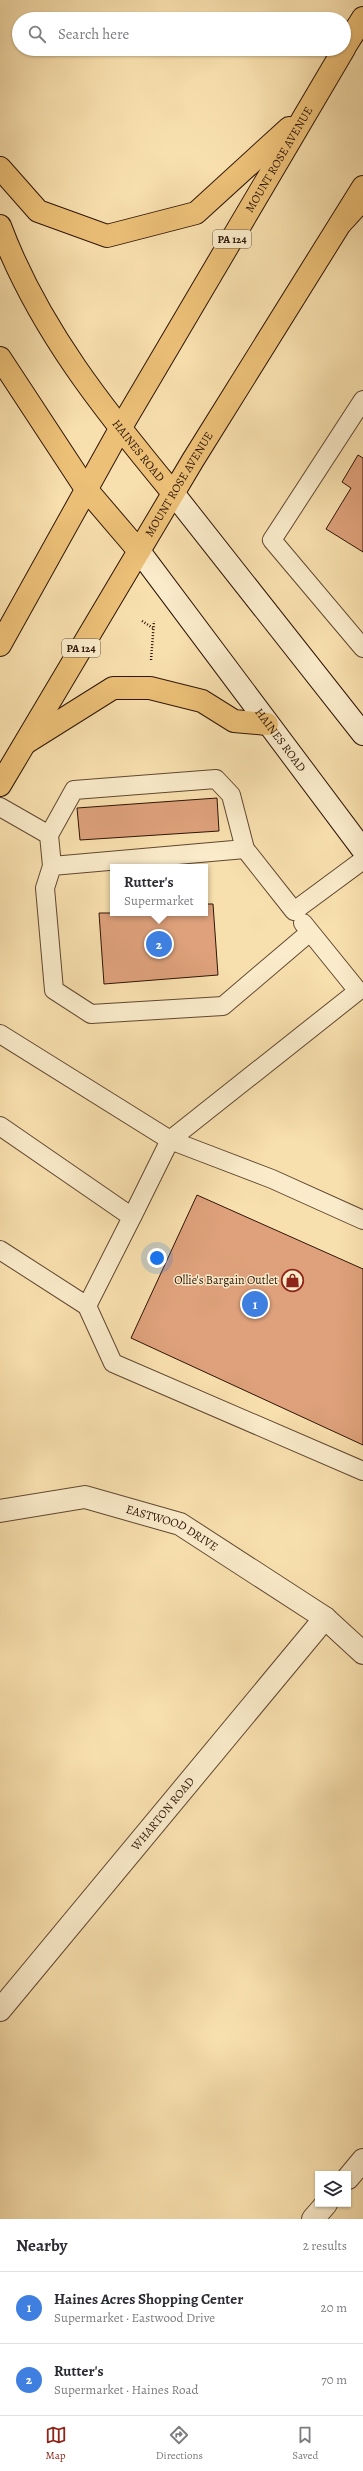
<!DOCTYPE html>
<html lang="en">
<head>
<meta charset="utf-8">
<style>
  :root { --surface:#fff; --page:#f7f7f7; --text:#2b2b33; --muted:#7c7c81; --line:#e1e1e2; --accent:#8f2418 }
  body { margin:0; font-family:Alegreya,serif; background:var(--page); color:var(--text) }
  .controls { position:absolute; right:12px; bottom:12px; display:grid; overflow:hidden; border-radius:0px; box-shadow:0 1px 3px #0004 }
  .controls button { width:36px; height:36px; display:grid; place-items:center; padding:0; border:0; border-bottom:1px solid var(--line); background:var(--surface); color:var(--text); font:20px sans-serif }
  .you { position:absolute; left:157px; top:1258px; width:14px; height:14px; margin:-10px; border:3px solid #fff; border-radius:50%; background:#1a73e8; box-shadow:0 0 0 6px #1a73e833 }
  .badge { display:grid; place-items:center; width:26px; height:26px; border-radius:50%; background:var(--accent); color:#fff; font-size:13px; font-weight:700 }
  .pin { position:absolute; translate:-50% -50%; border:2px solid #fff; box-shadow:0 1px 4px #0006 }
  .popup { position:absolute; left:110px; top:864px; width:98px; height:52px; box-sizing:border-box; display:grid; place-content:center; border-radius:0px; background:var(--surface); filter:drop-shadow(0 1px 3px #0005); font-size:13px; white-space:nowrap; color:var(--muted) }
  .popup b { font-size:15px; color:var(--text) }
  .popup::after { content:''; position:absolute; left:50%; top:100%; margin-left:-8px; border:8px solid transparent; border-top-color:var(--surface) }
  .list { margin:0; padding:0; list-style:none }
  h2 { display:flex; justify-content:space-between; align-items:center; height:52px; margin:0; padding:0 16px; font-size:17px }
  h2 small { font-size:13px; font-weight:400; color:var(--muted) }
  .list li { display:grid; grid-template-columns:26px 1fr auto; gap:12px; align-items:center; box-sizing:border-box; height:72px; padding:0 16px; border-top:1px solid var(--line) }
  .list b { display:block; font-size:15px; white-space:nowrap }
  .list p { margin:0; font-size:13px; white-space:nowrap; color:var(--muted) }
  .list em { font-size:13px; font-style:normal; color:var(--muted) }
  .icon { flex:none; width:22px; height:22px; fill:none; stroke:currentColor; stroke-width:2; stroke-linecap:round; stroke-linejoin:round }
  .map { position:relative; flex:none; width:363px; height:2219px; overflow:hidden }
  .search { position:absolute; background:var(--surface); box-shadow:0 1px 3px #0004; left:12px; right:12px; top:12px; height:44px; display:flex; align-items:center; gap:10px; box-sizing:border-box; padding:0 14px; border-radius:22px; color:var(--muted); font-size:15px }
  .sheet { height:196px; background:var(--surface) }
  nav { display:flex; justify-content:space-around; align-items:center; box-sizing:border-box; height:56px; border-top:1px solid var(--line); background:var(--surface); font-size:11px; color:var(--muted) }
  nav a { display:grid; justify-items:center; gap:2px }
  nav .on { color:var(--accent) }
  .map>svg:first-child { display:block }
  .building { fill:#dea17b; stroke:#2e1407 }
  .lines { fill:none; stroke-linecap:round; stroke-linejoin:round }
  .lane-casing { stroke:#604731; stroke-width:20 }
  .street-casing { stroke:#604731; stroke-width:24 }
  .secondary-casing { stroke:#2e1407; stroke-width:24 }
  .primary-casing { stroke:#2e1407; stroke-width:24 }
  .highway-casing { stroke:#2e1407; stroke-width:24 }
  .path { stroke:#2e1407; stroke-width:2.5; stroke-dasharray:1 2; stroke-linecap:butt }
  .lane { stroke:#faebca; stroke-width:18 }
  .street { stroke:#faebca; stroke-width:22 }
  .secondary { stroke:#faebca; stroke-width:22 }
  .primary { stroke:#ecc077; stroke-width:22 }
  .highway { stroke:#ecc077; stroke-width:22 }
  .labels { text-anchor:middle; stroke-width:3; stroke-linejoin:round; paint-order:stroke }
  .shield { fill:#faebca; stroke:#6b5442; stroke-width:1 }
  .shield-label { font-size:11px; font-weight:bold; fill:#2e1407 }
  .street-label { font-size:12px; fill:#2e1407; stroke:#faebca }
  .poi-label { font-size:12px; fill:#2e1407; stroke:#faebca; text-anchor:end }
</style>
</head>
<body>
<div class="map">
<svg width="363" height="2219" viewBox="0 0 363 2219">
  <rect width="100%" height="100%" fill="#f8e0ae"/>
  <filter id="stains"><feTurbulence type="fractalNoise" baseFrequency=".005" numOctaves="4"/><feColorMatrix values="0 0 0 0 .2 0 0 0 0 .09 0 0 0 0 .02 0 0 0 .5 -.17"/></filter>
  <radialGradient id="worn" r=".72"><stop offset=".6" stop-color="#630" stop-opacity="0"/><stop offset="1" stop-color="#630" stop-opacity=".3"/></radialGradient>
  <path class="building" d="M358,455L363,458V552L326,529L351,488L342,482Z
    M217,798L219,831L80,840L77,808Z
    M205,904H213L218,975L104,984L99,913H205Z
    M197,1195L363,1269V1445L131,1338Z"/>
  <g class="lines">
    <defs>
      <path id="lane" d="M363,400L272,540L363,648
        M0,807L49,835L52,866
        M49,835L74,790L216,779L231,795L245,849
        M303,923L358,991L170,1140L272,1179L363,1220
        M310,932L223,1006L91,1014L54,990L45,888L52,866L245,849L294,911L363,860
        M0,1034L170,1140L132,1217L0,1126
        M132,1217L87,1306L113,1363L363,1471
        M0,1250L87,1306"/>
      <g id="street">
        <path id="s1" d="M0,1511L85,1497L180,1524L325,1618L363,1653"/>
        <path id="s2" d="M0,2010L325,1618"/>
        <path d="M348,2178L363,2160"/>
        <path d="M313,2219L326,2204"/>
      </g>
      <g id="secondary">
        <path d="M173,493L363,734"/>
        <path id="s3" d="M139,551L363,850"/>
      </g>
      <g id="primary">
        <path d="M344,48L363,18"/>
        <path d="M0,168L38,211L107,236L196,213L289,128"/>
        <path id="s4" d="M0,226C38,328 105,411 173,493"/>
        <path d="M0,358L86,489L139,551"/>
        <path id="s5" d="M0,645L120,429L344,49"/>
        <path d="M27,742L113,688H150L202,701L234,721L267,724"/>
        <path id="s6" d="M0,785L193,460L363,187"/>
      </g>
      <path id="highway" d="M341,223L363,199"/>
    </defs>
    <use href="#lane" class="lane-casing"/>
    <use href="#street" class="street-casing"/>
    <use href="#secondary" class="secondary-casing"/>
    <use href="#primary" class="primary-casing"/>
    <use href="#highway" class="highway-casing"/>
    <path class="path" d="M142,621L153,628
      M151,660L154,621"/>
    <use href="#lane" class="lane"/>
    <use href="#street" class="street"/>
    <use href="#secondary" class="secondary"/>
    <use href="#primary" class="primary"/>
    <use href="#highway" class="highway"/>
  </g>
  <defs>
    <symbol id="shop-ring" viewBox="-11 -11 22 22"><circle r="9.5" fill="#faebca" stroke="#8f2418" stroke-width="1.5"/><path d="M-5-2.5h2.3a2.7 3.5 0 0 1 5.4 0H5L5.5 6h-11ZM-1.5-2.5h3a1.5 2.3 0 0 0-3 0Z" fill="#8f2418"/></symbol>
  </defs>
  <g fill-rule="evenodd">
    <use href="#shop-ring" x="280" y="1268" width="25" height="25"/>
  </g>
  <g class="labels">
    <g class="shield">
      <rect x="213" y="230" width="38" height="18" rx="3"/>
      <rect x="62" y="639" width="38" height="18" rx="3"/>
    </g>
    <g class="shield-label">
      <text x="232" y="243">PA 124</text>
      <text x="81" y="652">PA 124</text>
    </g>
    <g class="street-label">
      <text dy="4" stroke="none"><textPath href="#s5" startOffset="560">MOUNT ROSE AVENUE</textPath></text>
      <text dy="4" stroke="none"><textPath href="#s4" startOffset="265">HAINES ROAD</textPath></text>
      <text dy="4" stroke="none"><textPath href="#s6" startOffset="350">MOUNT ROSE AVENUE</textPath></text>
      <text dy="4" stroke="none"><textPath href="#s3" startOffset="236">HAINES ROAD</textPath></text>
      <text dy="4" stroke="none"><textPath href="#s1" startOffset="179">EASTWOOD DRIVE</textPath></text>
      <text dy="4" stroke="none"><textPath href="#s2" startOffset="255">WHARTON ROAD</textPath></text>
    </g>
    <g class="poi-label">
      <text x="278" y="1284">Ollie's Bargain Outlet</text>
    </g>
  </g>
  <rect width="100%" height="100%" filter="url(#stains)"/>
  <rect width="100%" height="100%" fill="url(#worn)"/>
</svg>
<div class="controls">
<button><svg class="icon" aria-label="layers" viewBox="0 0 24 24"><path d="M12 4l9 5-9 5-9-5zM3 14l9 5 9-5"/></svg></button>
</div>
<div class="you"></div>
<div class="pin badge" style="left:255px;top:1304px;background:#3f7fe0">1</div>
<div class="pin badge" style="left:159px;top:944px;background:#3f7fe0">2</div>
<div class="popup"><b>Rutter's</b>Supermarket</div>
<div class="search"><svg class="icon" aria-label="search" viewBox="0 0 24 24"><circle cx="10" cy="10" r="6"/><path d="M15 15l6 6"/></svg>Search here</div>
</div>
<section class="sheet">
<h2>Nearby<small>2 results</small></h2>
<ul class="list">
<li><span class="badge" style="background:#3f7fe0">1</span><div><b>Haines Acres Shopping Center</b><p>Supermarket · Eastwood Drive</p></div><em>20 m</em></li>
<li><span class="badge" style="background:#3f7fe0">2</span><div><b>Rutter's</b><p>Supermarket · Haines Road</p></div><em>70 m</em></li>
</ul>
</section>
<nav>
<a class="on"><svg class="icon" aria-label="map" viewBox="0 0 24 24"><path d="M3 6l6-2 6 2 6-2v14l-6 2-6-2-6 2zM9 4v14M15 6v14"/></svg>Map</a>
<a><svg class="icon" aria-label="directions" viewBox="0 0 24 24"><path d="M12 3l9 9-9 9-9-9zM9 14v-3h6M13 9l2 2-2 2"/></svg>Directions</a>
<a><svg class="icon" aria-label="saved" viewBox="0 0 24 24"><path d="M7 4h10v16l-5-4-5 4z"/></svg>Saved</a>
</nav>
</body>
</html>
